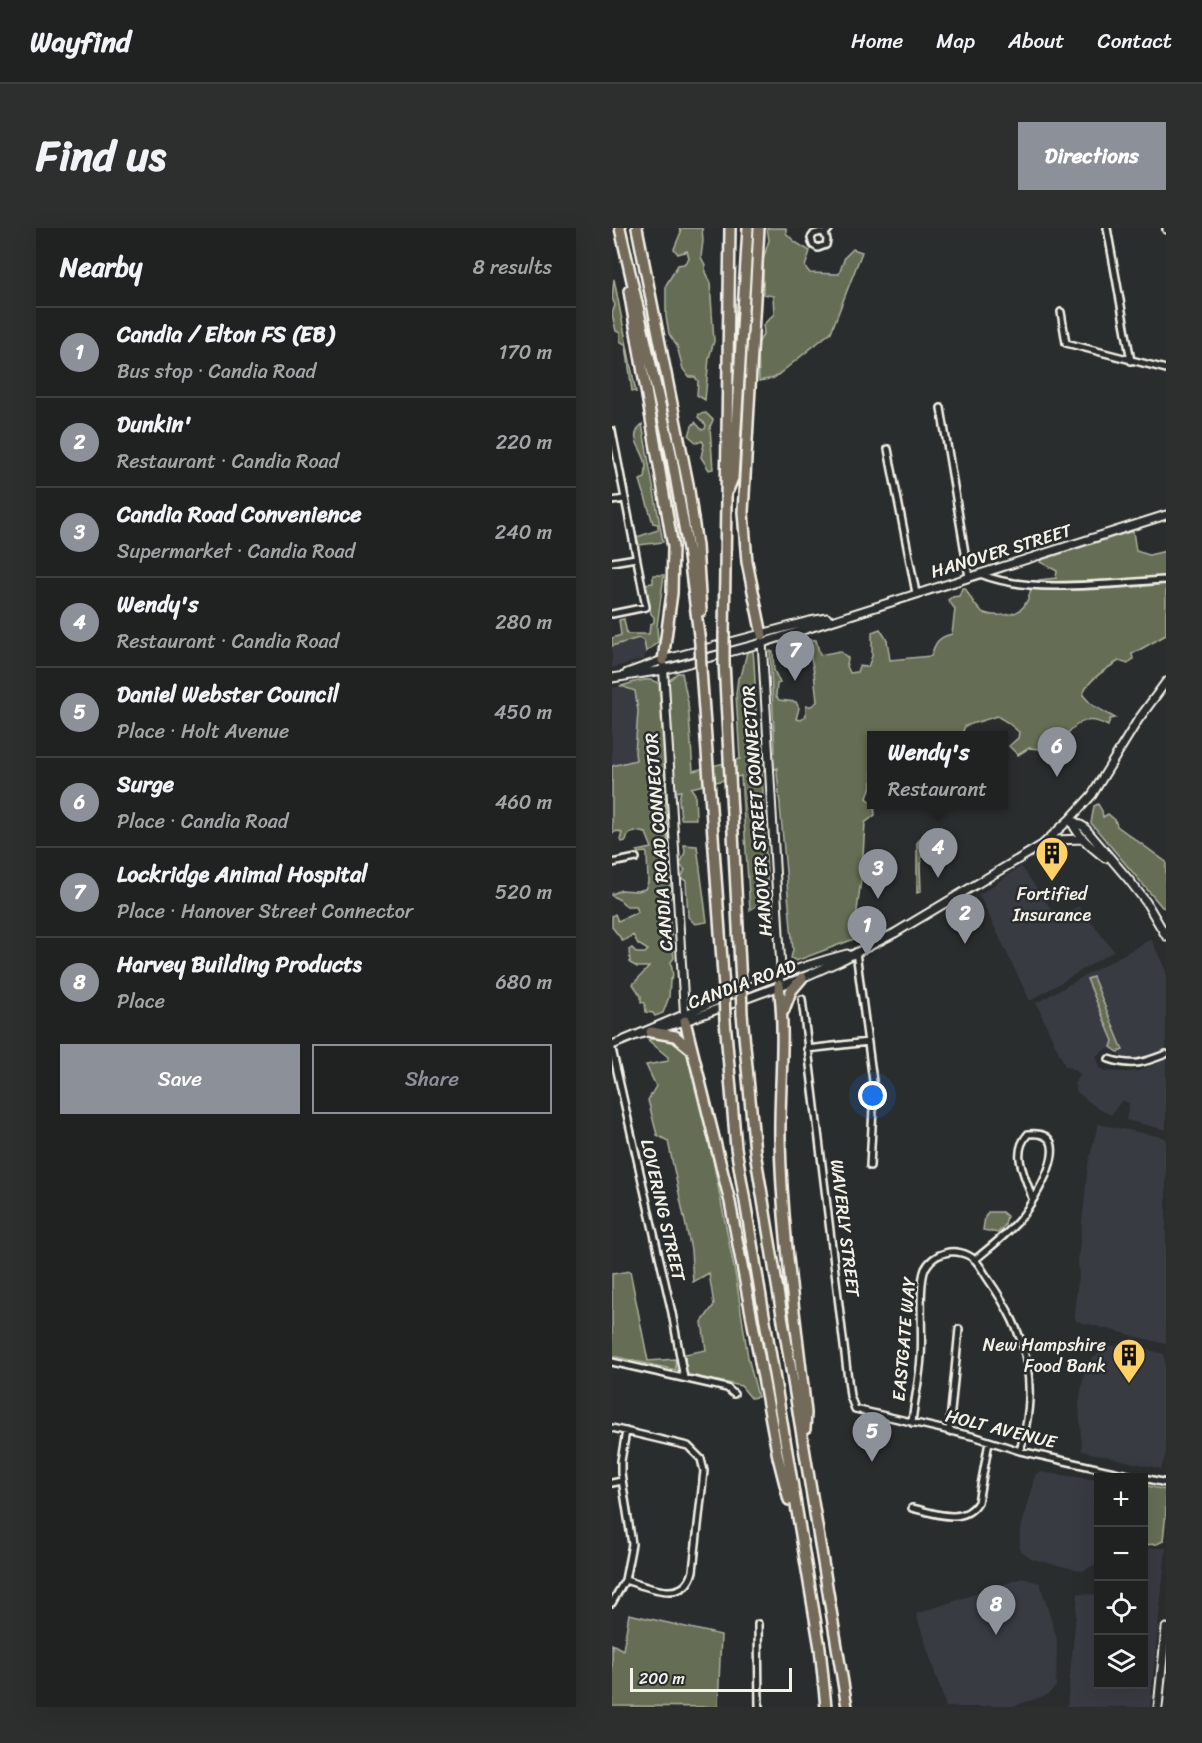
<!DOCTYPE html>
<html lang="en">
<head>
<meta charset="utf-8">
<style>
  :root { --surface:#202222; --page:#2d2f2f; --text:#f1f3f6; --muted:#a2a4a5; --line:#3d3f40; --accent:#8c9099 }
  body { margin:0; font-family:Sriracha,sans-serif; background:var(--page); color:var(--text) }
  .controls { position:absolute; right:18px; bottom:18px; display:grid; overflow:hidden; border-radius:0px; box-shadow:0 6px 24px #0002 }
  .controls button { width:54px; height:54px; display:grid; place-items:center; padding:0; border:0; border-bottom:2px solid var(--line); background:var(--surface); color:var(--text); font:30px sans-serif }
  .scale { position:absolute; left:18px; bottom:15px; width:162px; box-sizing:border-box; padding-left:6px; border:3px solid #f4f1e8; border-top:0; font-size:16px; line-height:21px; white-space:nowrap; color:#f4f1e8; -webkit-text-stroke:4px #2a2d2e; paint-order:stroke }
  .you { position:absolute; left:261px; top:868px; width:21px; height:21px; margin:-15px; border:4px solid #fff; border-radius:50%; background:#1a73e8; box-shadow:0 0 0 9px #1a73e833 }
  .badge { display:grid; place-items:center; width:39px; height:39px; border-radius:50%; background:var(--accent); color:#fff; font-size:20px; font-weight:700 }
  .pin { position:absolute; translate:-50% -50px; filter:drop-shadow(0 2px 3px #0008) }
  .pin::after { content:''; position:absolute; top:32px; width:21px; height:18px; background:inherit; clip-path:polygon(0 0,100% 0,50% 100%) }
  .popup { position:absolute; left:255px; top:503px; width:141px; height:78px; box-sizing:border-box; display:grid; place-content:center; border-radius:0px; background:var(--surface); filter:drop-shadow(0 2px 4px #0005); font-size:20px; white-space:nowrap; color:var(--muted) }
  .popup b { font-size:22px; color:var(--text) }
  .popup::after { content:''; position:absolute; left:50%; top:100%; margin-left:-12px; border:12px solid transparent; border-top-color:var(--surface) }
  .list { margin:0; padding:0; list-style:none }
  h2 { display:flex; justify-content:space-between; align-items:center; height:78px; margin:0; padding:0 24px; font-size:26px }
  h2 small { font-size:20px; font-weight:400; color:var(--muted) }
  .list li { display:grid; grid-template-columns:39px 1fr auto; gap:18px; align-items:center; box-sizing:border-box; height:90px; padding:0 24px; border-top:2px solid var(--line) }
  .list b { display:block; font-size:22px; white-space:nowrap }
  .list p { margin:0; font-size:20px; white-space:nowrap; color:var(--muted) }
  .list em { font-size:20px; font-style:normal; color:var(--muted) }
  .actions { display:flex; gap:12px; padding:18px 24px }
  .actions a { flex:1; padding:14px 0; border:2px solid var(--accent); border-radius:0px; text-align:center; font-size:21px; color:var(--accent) }
  .actions .main { background:var(--accent); color:#fff }
  .icon { flex:none; width:33px; height:33px; fill:none; stroke:currentColor; stroke-width:2; stroke-linecap:round; stroke-linejoin:round }
  .map { position:relative; flex:none; width:554px; height:1479px; overflow:hidden; border-radius:0px }
  header { display:flex; align-items:center; gap:36px; box-sizing:border-box; height:84px; padding:0 30px; background:var(--surface); border-bottom:2px solid var(--line) }
  header strong { font-size:28px }
  nav { display:flex; gap:33px; margin-inline-start:auto; font-size:21px }
  .intro { display:flex; align-items:center; justify-content:space-between; box-sizing:border-box; height:144px; padding:0 36px }
  h1 { margin:0; font-size:42px }
  .button { padding:15px 27px; border-radius:0px; background:var(--accent); color:#fff; font-size:21px; font-weight:700 }
  main { display:flex; gap:36px; padding:0 36px }
  aside { flex:1; background:var(--surface); border-radius:0px; box-shadow:0 6px 24px #0002 }
  .map>svg:first-child { display:block }
  .built { fill:#383b42 }
  .green { fill:#656e55; stroke:#acb09e; stroke-width:1.5 }
  .lines { fill:none; stroke-linecap:round; stroke-linejoin:round }
  .street-casing { stroke:#f4f1e8; stroke-width:10 }
  .secondary-casing { stroke:#f4f1e8; stroke-width:11 }
  .highway-casing { stroke:#f4f1e8; stroke-width:14 }
  .street { stroke:#2a2d2e; stroke-width:5 }
  .secondary { stroke:#2a2d2e; stroke-width:7 }
  .highway { stroke:#736b5a; stroke-width:9 }
  .highway-bridge-casing { stroke:#f4f1e8; stroke-width:14; stroke-linecap:butt }
  .highway-bridge { stroke:#736b5a; stroke-width:9 }
  .labels { text-anchor:middle; stroke-width:5; stroke-linejoin:round; paint-order:stroke }
  .street-label { font-size:18px; fill:#f4f1e8; stroke:#2a2d2e }
  .poi-label { font-size:18px; fill:#f4f1e8; stroke:#2a2d2e }
</style>
</head>
<body>
<header>
<strong>Wayfind</strong>
<nav><a>Home</a><a>Map</a><a>About</a><a>Contact</a></nav>
</header>
<div class="intro"><h1>Find us</h1><a class="button">Directions</a></div>
<main>
<aside>
<h2>Nearby<small>8 results</small></h2>
<ul class="list">
<li><span class="badge">1</span><div><b>Candia / Elton FS (EB)</b><p>Bus stop · Candia Road</p></div><em>170 m</em></li>
<li><span class="badge">2</span><div><b>Dunkin'</b><p>Restaurant · Candia Road</p></div><em>220 m</em></li>
<li><span class="badge">3</span><div><b>Candia Road Convenience</b><p>Supermarket · Candia Road</p></div><em>240 m</em></li>
<li><span class="badge">4</span><div><b>Wendy's</b><p>Restaurant · Candia Road</p></div><em>280 m</em></li>
<li><span class="badge">5</span><div><b>Daniel Webster Council</b><p>Place · Holt Avenue</p></div><em>450 m</em></li>
<li><span class="badge">6</span><div><b>Surge</b><p>Place · Candia Road</p></div><em>460 m</em></li>
<li><span class="badge">7</span><div><b>Lockridge Animal Hospital</b><p>Place · Hanover Street Connector</p></div><em>520 m</em></li>
<li><span class="badge">8</span><div><b>Harvey Building Products</b><p>Place</p></div><em>680 m</em></li>
</ul>
<div class="actions"><a class="main">Save</a><a>Share</a></div>
</aside>
<div class="map">
<svg width="554" height="1479" viewBox="0 0 554 1479">
  <rect width="100%" height="100%" fill="#2a2d2e"/>
  <filter id="ink" filterUnits="userSpaceOnUse"><feTurbulence type="fractalNoise" baseFrequency=".0167" numOctaves="2"/><feDisplacementMap in="SourceGraphic" scale="12" xChannelSelector="R" yChannelSelector="G"/><feConvolveMatrix kernelMatrix="1 2 1 2 8 2 1 2 1" color-interpolation-filters="sRGB"/></filter>
  <g filter="url(#ink)">
    <path class="built" d="M27,410L32,413L34,424L32,431L0,440V418Z
      M9,458L23,463L26,483L23,525L24,532L0,538V460Z
      M409,638L446,691L466,678L502,723L418,773L367,667Z
      M539,711L554,743V821L528,831L513,832L506,825L495,820L484,828L487,840L494,843L514,844L527,843L554,832V902L514,892L517,875L510,872L499,887L485,880L465,864L462,856L468,846L463,842L453,838L424,775Z
      M486,896L554,910V1116L464,1093L462,1085L467,1046L466,1034L476,937Z
      M489,1118H521L552,1126L554,1140V1226L549,1241L470,1223L467,1177L474,1134L486,1127Z
      M427,1244L486,1252V1335L471,1343L420,1331L408,1322V1304L423,1247Z
      M532,1320H554L538,1479H455L466,1365L486,1367L487,1456H532Z
      M410,1350L428,1355L445,1412L444,1458L435,1467L399,1479H381L379,1477L372,1479H334L304,1386Z"/>
    <path class="green" d="M67,0H90L91,13L89,29L93,37V44L98,55L102,113L97,130L93,172L85,167L86,153L83,149H77L71,141L65,118L57,106L54,88V57L66,37L72,36L77,30L75,23L66,26L62,21L69,4Z
      M155,0H174V5L183,14L198,23L193,39L198,45L227,46L233,29L241,21L250,24L219,104L162,150L147,153L146,116L152,104L151,97L162,86L161,68L151,66V32L157,12Z
      M2,51L24,164L20,163L14,117L8,113V105L4,103L0,86L3,77L0,70Z
      M94,185L101,192L98,199L101,241L97,242L89,229L92,216L90,213L85,215L77,208L80,198L83,194L90,202L93,201L94,197L86,189L87,186Z
      M30,196L51,314L27,317L25,309L46,302V296L41,295L28,252L33,250C34,243 35,237 32,230C27,216 17,210 30,196Z
      M521,303L524,323L537,327L554,323V348L513,352L424,354L427,352L444,350L445,343L428,334L429,332Z
      M41,347H52L45,399L46,414L34,424L32,413L27,410L0,418V410L9,407L7,392L12,391L15,406H37L38,397L42,394V389L39,386L33,356L41,355Z
      M554,356V407L520,426L521,431L516,436L507,433C495,440 474,453 471,467L480,477L503,490L498,491L496,498C467,482 458,504 441,522L445,538L438,534V529L427,521L417,520L406,527L397,518L406,510L407,504L395,494L385,488L353,498L350,506L341,507L260,508V555L255,570L262,577L263,587L253,595L250,644L245,683L246,707L242,711L184,733L179,730L181,722L165,544L166,540L150,544L156,667L147,676L138,682L129,548L79,560L83,566L84,591H69L67,571L69,563L53,566L58,657L60,667L56,677L62,730L59,734L61,748L58,753L57,769L51,785L43,788L41,785L34,784L33,775L29,774V768L21,756L37,739H25L18,735L17,722L20,720L25,725H33L36,722L26,716L21,707L11,713L0,699V688L3,686L6,693L26,684L24,678H14L8,672L0,668V666L9,662L25,663L33,661L36,654L35,626L34,624L26,625L25,623L40,620L34,605L22,603L16,606L14,613L10,614L8,612L10,605L6,603L0,605V538L24,532L23,525L26,483L23,463L9,458C21,455 36,447 47,456L53,550L62,547L57,453L65,445H70L76,474L81,543L128,531L124,466L126,450L130,445L135,424L141,423C145,458 141,493 150,527L163,524L158,423L161,424L162,442L168,455L165,456L164,468L167,472L184,474L187,480L184,491L189,492L194,488V478H199L205,474L202,444L198,425L193,417L189,418L188,411L204,412L208,427L228,423L236,430L235,438L238,445L245,444L247,438L256,439L260,428V404L268,401L275,412L278,432L319,428C323,415 326,409 340,406L343,381L336,372L340,369L347,368L350,360H353C358,368 362,378 370,384C379,389 400,388 408,382C415,377 417,368 419,361C465,364 508,361 554,356Z
      M486,576L490,583L491,589L496,586L503,592L505,598L554,634V680L550,679L479,595L482,578Z
      M322,607L330,609L335,622L317,621L310,626L308,637L309,663L305,665V615L310,609Z
      M72,617L85,618L95,694L83,696L76,689L74,653L69,650L73,642L68,637L73,624Z
      M481,749L511,822L506,824L499,819L501,813L475,751Z
      M49,810C62,812 70,814 76,826L94,896L124,1050L136,1129L146,1169L139,1170L129,1158L74,1146L73,1126L94,1122L90,1094L102,1077L97,1045L81,1054L79,1022L56,913L45,907L36,872L44,858L34,837L56,833V829L36,812Z
      M376,984H390L395,988L393,997L386,1005L371,1002L373,989Z
      M18,1043L36,1133L63,1131L64,1142L0,1128V1046Z
      M532,1257L554,1262V1284L551,1313L545,1316L532,1317Z
      M17,1386L109,1407L106,1479L0,1478V1416L11,1422Z"/>
    <g class="lines">
      <defs>
        <path id="street" d="M495,0L519,133
          M554,0V2
          M213,6L209,4L202,6L199,10L201,17L206,20L214,17L215,12L213,6L218,0
          M449,84L454,115L554,141
          M329,180L357,349
          M0,203L34,379L0,386
          M276,221L304,365
          M0,273L12,271
          M0,334L24,330
          M368,346C419,367 499,355 554,352
          M0,635L24,630
          M244,724L262,861L258,938
          M190,771L238,1168L243,1181L364,1209L408,1223L529,1250
          M0,821L60,1085L72,1150
          M195,821L256,814
          M497,831C521,839 531,835 554,826
          M363,1032C378,1019 395,1007 408,991C421,974 469,900 416,906C398,926 414,948 420,970
          M0,1134L115,1160L122,1166
          M300,1195C302,1173 308,1150 309,1128C311,1106 306,1059 313,1041C317,1033 325,1027 333,1025C343,1022 355,1025 363,1032C368,1037 372,1045 376,1051C394,1077 410,1105 415,1137C420,1167 416,1194 408,1223
          M0,1200L76,1218L89,1231L92,1243L81,1343C73,1377 36,1359 13,1352
          M337,1204L347,1101
          M532,1250L554,1255
          M0,1255L10,1253
          M300,1280C322,1285 352,1298 366,1274L377,1214
          M0,1375L13,1352L20,1316L9,1245V1233L14,1203
          M146,1396L147,1479"/>
        <path id="secondary" d="M150,413L169,740L167,757
          M51,432L73,793
          M15,445L51,432L198,393L215,390
          M0,450L51,442L150,415L554,287
          M458,591L472,599L517,652L534,674L554,708
          M459,592C465,608 479,619 493,630
          M435,615L443,612L471,611
          M22,808L73,793L190,750L228,733L283,705L430,617L458,591L480,567L526,492L554,454
          M0,817C78,786 154,747 235,726
          M546,1479L554,1400"/>
        <path id="highway" d="M8,0L59,225L76,321L88,415
          M25,0L76,256L85,318L89,383
          M147,0L131,284L135,334L150,407
          M17,63L61,319L60,365L51,432
          M116,262L121,250L136,0
          M112,409L118,0
          M112,434L129,756
          M89,441L112,760
          M167,757C174,809 167,861 168,912C170,1003 184,1094 194,1185L193,1201
          M172,782L179,763L190,750
          M130,786L143,924L235,1479
          M113,792L124,920L208,1420L214,1479
          M73,793L118,974L166,1229L177,1272
          M39,804L63,808L79,821"/>
      </defs>
      <use href="#street" class="street-casing"/>
      <use href="#secondary" class="secondary-casing"/>
      <use href="#highway" class="highway-casing"/>
      <use href="#street" class="street"/>
      <use href="#secondary" class="secondary"/>
      <use href="#highway" class="highway"/>
      <defs>
        <path id="highway-bridge" d="M112,409V434
          M88,415L89,441
          M129,756L130,786
          M112,760L113,792"/>
      </defs>
      <use href="#highway-bridge" class="highway-bridge-casing"/>
      <use href="#highway-bridge" class="highway-bridge"/>
    </g>
  </g>
  <defs>
    <symbol id="building-pin" viewBox="-11 -11 22 30"><path d="M0 17L-7.5 6A9.5 9.5 0 1 1 7.5 6Z" fill="#ffd166" stroke="#2a2d2e"/><path d="M-4-6H4V6H1V3H-1V6H-4ZM-2.5-4.3h1.7v1.8h-1.7ZM.8-4.3h1.7v1.8H.8ZM-2.5-1h1.7V.8h-1.7ZM.8-1h1.7V.8H.8Z" fill="#111"/></symbol>
  </defs>
  <g fill-rule="evenodd">
    <use href="#building-pin" x="421" y="606" width="38" height="52"/>
    <use href="#building-pin" x="498" y="1108" width="38" height="52"/>
  </g>
  <g class="labels">
    <g class="street-label">
      <text transform="translate(389 323) rotate(-17)" y="6">HANOVER STREET</text>
      <text transform="translate(145 583) rotate(-94)" y="6">HANOVER STREET CONNECTOR</text>
      <text transform="translate(47 614) rotate(-94)" y="6">CANDIA ROAD CONNECTOR</text>
      <text transform="translate(130 756) rotate(-20)" y="6">CANDIA ROAD</text>
      <text transform="translate(51 982) rotate(77)" y="6">LOVERING STREET</text>
      <text transform="translate(233 1000) rotate(83)" y="6">WAVERLY STREET</text>
      <text transform="translate(292 1111) rotate(-85)" y="6">EASTGATE WAY</text>
      <text transform="translate(389 1201) rotate(14)" y="6">HOLT AVENUE</text>
    </g>
    <g class="poi-label">
      <text x="440" y="672">Fortified<tspan x="440" dy="21">Insurance</tspan></text>
      <text x="494" y="1123" text-anchor="end">New Hampshire<tspan x="494" dy="21">Food Bank</tspan></text>
    </g>
  </g>
</svg>
<div class="controls">
<button>+</button>
<button>−</button>
<button><svg class="icon" aria-label="locate" viewBox="0 0 24 24"><circle cx="12" cy="12" r="6"/><path d="M12 2v4M12 18v4M2 12h4M18 12h4"/></svg></button>
<button><svg class="icon" aria-label="layers" viewBox="0 0 24 24"><path d="M12 4l9 5-9 5-9-5zM3 14l9 5 9-5"/></svg></button>
</div>
<div class="scale">200 m</div>
<div class="you"></div>
<div class="pin badge" style="left:255px;top:728px">1</div>
<div class="pin badge" style="left:353px;top:716px">2</div>
<div class="pin badge" style="left:266px;top:671px">3</div>
<div class="pin badge" style="left:326px;top:650px">4</div>
<div class="popup"><b>Wendy's</b>Restaurant</div>
<div class="pin badge" style="left:260px;top:1234px">5</div>
<div class="pin badge" style="left:445px;top:549px">6</div>
<div class="pin badge" style="left:183px;top:453px">7</div>
<div class="pin badge" style="left:384px;top:1407px">8</div>
</div>
</main>
</body>
</html>
